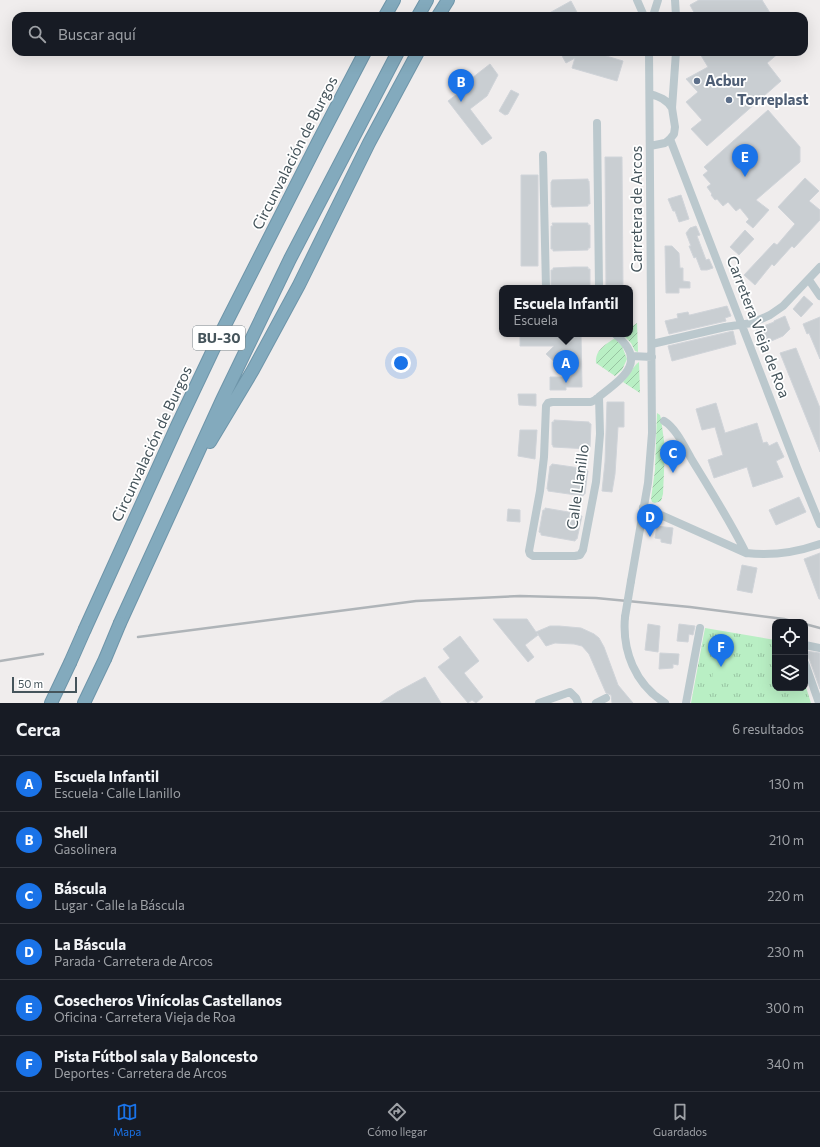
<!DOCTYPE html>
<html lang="es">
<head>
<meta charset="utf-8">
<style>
  :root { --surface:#171b24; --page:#20242c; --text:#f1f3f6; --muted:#9ea1a6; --line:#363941; --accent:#1a73e8 }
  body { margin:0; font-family:Commissioner,sans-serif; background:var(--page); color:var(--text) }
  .controls { position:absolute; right:12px; bottom:12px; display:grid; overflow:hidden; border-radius:8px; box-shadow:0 4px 16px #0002 }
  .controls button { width:36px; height:36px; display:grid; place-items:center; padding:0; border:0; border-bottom:1px solid var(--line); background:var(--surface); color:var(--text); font:20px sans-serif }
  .scale { position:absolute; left:12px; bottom:10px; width:65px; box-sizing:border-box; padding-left:4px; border:2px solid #45545b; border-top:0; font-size:11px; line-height:14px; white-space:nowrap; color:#45545b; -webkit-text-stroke:3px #fff; paint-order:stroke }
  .you { position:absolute; left:401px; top:363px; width:14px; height:14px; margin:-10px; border:3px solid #fff; border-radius:50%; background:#1a73e8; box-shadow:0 0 0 6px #1a73e833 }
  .badge { display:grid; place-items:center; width:26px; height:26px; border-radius:50%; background:var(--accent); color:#fff; font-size:13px; font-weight:700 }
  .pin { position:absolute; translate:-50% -33px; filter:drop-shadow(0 1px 2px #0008) }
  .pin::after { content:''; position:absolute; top:21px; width:14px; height:12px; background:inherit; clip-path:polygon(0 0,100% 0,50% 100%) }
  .popup { position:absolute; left:499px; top:285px; width:134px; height:52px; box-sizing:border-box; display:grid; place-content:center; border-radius:8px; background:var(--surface); filter:drop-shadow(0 1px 3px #0005); font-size:13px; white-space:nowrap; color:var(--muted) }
  .popup b { font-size:15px; color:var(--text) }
  .popup::after { content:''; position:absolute; left:50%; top:100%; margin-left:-8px; border:8px solid transparent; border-top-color:var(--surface) }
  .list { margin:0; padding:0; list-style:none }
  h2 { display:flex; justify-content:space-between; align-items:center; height:52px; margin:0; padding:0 16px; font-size:17px }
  h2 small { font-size:13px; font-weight:400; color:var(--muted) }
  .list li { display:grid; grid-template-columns:26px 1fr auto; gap:12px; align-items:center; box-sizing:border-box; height:56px; padding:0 16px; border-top:1px solid var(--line) }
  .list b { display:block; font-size:15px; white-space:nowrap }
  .list p { margin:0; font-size:13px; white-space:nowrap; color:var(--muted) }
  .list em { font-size:13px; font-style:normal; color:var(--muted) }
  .icon { flex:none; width:22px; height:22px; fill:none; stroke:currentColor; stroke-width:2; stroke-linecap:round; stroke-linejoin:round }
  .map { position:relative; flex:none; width:820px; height:703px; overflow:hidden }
  .search { position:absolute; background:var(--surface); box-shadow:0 4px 16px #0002; left:12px; right:12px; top:12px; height:44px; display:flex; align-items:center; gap:10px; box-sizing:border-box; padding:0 14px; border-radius:12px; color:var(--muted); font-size:15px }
  .sheet { height:388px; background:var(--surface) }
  nav { display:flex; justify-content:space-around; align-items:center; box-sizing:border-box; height:56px; border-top:1px solid var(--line); background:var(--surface); font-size:11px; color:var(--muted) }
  nav a { display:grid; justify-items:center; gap:2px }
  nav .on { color:var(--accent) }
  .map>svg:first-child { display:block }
  .park { fill:url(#park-tufts) }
  .garden { fill:url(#garden-furrows) }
  .pitch { fill:#b9efc4 }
  .building { fill:#c9ced2; stroke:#d0d4d9 }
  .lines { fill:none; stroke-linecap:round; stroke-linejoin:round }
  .highway-casing { stroke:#6e95a9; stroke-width:14 }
  .minor { stroke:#bbc8cd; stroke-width:8 }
  .highway { stroke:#83aabd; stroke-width:12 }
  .rail { stroke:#afb4b8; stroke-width:2.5 }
  .highway-bridge-casing { stroke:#6e95a9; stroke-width:14; stroke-linecap:butt }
  .minor-bridge { stroke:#bbc8cd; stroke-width:8 }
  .highway-bridge { stroke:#83aabd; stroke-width:12 }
  .service-dot { fill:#5c6f8a; stroke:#fff; stroke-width:1.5 }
  .labels { text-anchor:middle; stroke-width:3.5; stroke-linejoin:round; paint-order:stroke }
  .shield { fill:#fff; stroke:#7d878c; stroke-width:1 }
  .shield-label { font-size:14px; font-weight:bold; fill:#45545b }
  .service-label { font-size:15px; font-weight:bold; fill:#4e5e75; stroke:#fff; text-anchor:start }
  .street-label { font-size:15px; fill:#45545b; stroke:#fff }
</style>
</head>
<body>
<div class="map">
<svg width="820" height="703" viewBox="0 0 820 703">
  <defs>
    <pattern id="park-tufts" width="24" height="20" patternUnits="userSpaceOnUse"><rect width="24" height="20" fill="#b9efc4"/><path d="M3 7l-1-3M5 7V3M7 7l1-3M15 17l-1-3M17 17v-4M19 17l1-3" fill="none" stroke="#98c4a2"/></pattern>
    <pattern id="garden-furrows" width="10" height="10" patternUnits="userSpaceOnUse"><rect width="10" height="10" fill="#b9efc4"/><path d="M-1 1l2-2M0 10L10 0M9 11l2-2" fill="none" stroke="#98c4a2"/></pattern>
  </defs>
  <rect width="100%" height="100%" fill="#f0eded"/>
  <path class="park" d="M705,628L775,640V688H805V684L811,703H691Z"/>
  <path class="garden" d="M637,323L638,352L635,351L631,343L622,334H630V328Z
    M615,338L622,346L627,359L622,370L615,376L596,363C595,350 605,345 615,338Z
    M639,362L640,393L623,382C629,376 633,366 639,362Z
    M657,413L660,415L661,419L665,448L663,494L661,501L655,503L652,502L651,499L655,470Z"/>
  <path class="pitch" d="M716,652L731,654L726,682L712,680Z"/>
  <path class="building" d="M699,0H762L772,16H696L690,5Z
    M571,1L579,16H544Z
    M560,52H593L623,61L617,81L572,68L575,58L566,63Z
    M699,52H780L767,63L781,81L707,146L691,129L702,120L686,102L698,92L686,79L708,67Z
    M490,64L498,75L487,96L470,109L492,138L482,145L448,101L465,88L463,85Z
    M511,90L519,94L508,114L505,115L499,111Z
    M768,110L800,147V162L756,200L769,210L753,228L746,222L749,219L740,208L736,211L728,202L723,206L717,199L715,200L711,195L712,194L707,187L711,184L703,175L708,171L704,167Z
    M605,157H622L623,288H606Z
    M521,175H538V266H521Z
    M805,178L819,191L809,201L820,210V220L794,248L792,246L774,266L772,264L755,285L744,275L774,243L777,245L795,224L778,207Z
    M588,179V181H589L590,204H588V206L552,207V205H551V182L552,181V180Z
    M681,195L689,219L679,222L675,211H673L668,199Z
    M552,223H588V225H590V248H588V250L553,251V249H551V226H553Z
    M696,226L700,235L697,236L706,260L709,259L713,268L707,270H701L696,257L694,258L689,246H691L686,233L690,228Z
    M745,230L754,239L739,255L730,247Z
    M665,246H672L679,253L680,268H683V281L690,282V288H679V293H666Z
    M574,267H588V269H590V288H551V270H553V268Z
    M804,296L813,304L801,317L793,309Z
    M727,306L731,316L725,318L726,321L669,334L665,321L678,318L677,314L688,312L689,315H690Z
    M785,316L790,329L783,336L762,345L756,329L774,322V321Z
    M820,317V359L809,333L807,334L803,324Z
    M733,331L736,344L672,361L668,346Z
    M520,334H581L582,387H566V390H550V377H571L546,354L554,346H520Z
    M796,348L820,408V452L780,353Z
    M518,394H536V406L519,405Z
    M607,402H624V427H618L615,474L612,492L602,491L605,462Z
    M716,403L725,433L757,423L763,443L767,442L769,446L777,442L784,457L776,461L783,477L753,487L747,467L714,478L708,460L723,455L715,427L702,430L696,409Z
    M554,420L589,422V423L591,424L590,447H588V449L553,447V445H552V422H554Z
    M520,430H537L535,459L518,456Z
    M552,464L587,469L586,471H588L587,477L585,494H584L583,496L548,491V489H547L550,466H551Z
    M799,497L806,512L776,525L769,510Z
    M545,508L580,514V516H582L577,539H576L575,541L541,535V533L539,532L543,510H545Z
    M508,509L520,510V522L507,521Z
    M657,526L673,528L671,544L661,542V539L655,538Z
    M820,553V599H819L804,559Z
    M742,565L757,568L752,593L737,590Z
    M493,619H527L536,632L550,626H559L581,628L594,634L599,638L604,647L618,685L633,703H612L611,695L606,693L589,654L582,646L574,644L555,643L546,646L537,633L538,635L525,645L534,657L528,662Z
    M648,624L660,626L658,652L645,650Z
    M679,624L695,626L693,635L689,634L688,642L677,641Z
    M460,636L479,661L464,673L483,697L476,703L472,700L468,703L438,667L450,658L443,649Z
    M805,651L820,653V689L810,661Z
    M660,653L679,654L678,665L673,664V668L659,669Z
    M425,677L441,703H380L397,692Z"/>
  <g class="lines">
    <defs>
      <path id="highway" d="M385,16L394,0
        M418,16L427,0
        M438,16L448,0
        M210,442L253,370L299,285L369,143L418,52
        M120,623L222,400L290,259L398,52
        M85,629L177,426L223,329L318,142L365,52
        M51,703L70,663
        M84,703L105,659"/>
    </defs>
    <use href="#highway" class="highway-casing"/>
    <path class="minor" d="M637,0L644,16
      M675,0L676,16
      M653,16L658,0
      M650,94C660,97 666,99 672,108
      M597,123L599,288
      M670,139L797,468L820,524
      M650,146L665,143L670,139L674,134L675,127L672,108L676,52
      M543,155L546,288
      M809,280L820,296
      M652,344L725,327L752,323L770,315L783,306L820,267
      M632,356L652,357
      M599,397L600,434L596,482L583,550L580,555L575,556H533L530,554L529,551L540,491L544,457L546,406L548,403L552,402H591L595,400C619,380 651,363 615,334
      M664,421C676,428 685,448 692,460C711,491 730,521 746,553
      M643,507L746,553C770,556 797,552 820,544
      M631,581L648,483L652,433L649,52
      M625,617C622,651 635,684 665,703
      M805,645L820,648
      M805,663L819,703
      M539,703L570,692L576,698L578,703
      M596,703L606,698
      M686,703L700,628"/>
    <use href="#highway" class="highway"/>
    <path class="rail" d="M805,624L820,628
      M138,637L416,601L520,596L596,598L690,607L784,619L795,622
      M0,661L43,654"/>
    <defs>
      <path id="highway-bridge" d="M105,659L120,623
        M70,663L85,629"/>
    </defs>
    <use href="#highway-bridge" class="highway-bridge-casing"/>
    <path class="minor-bridge" d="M625,617L631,581"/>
    <use href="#highway-bridge" class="highway-bridge"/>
  </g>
  <g class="service-dot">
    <circle cx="697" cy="81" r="4"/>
    <circle cx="729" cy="100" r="4"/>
  </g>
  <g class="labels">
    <rect class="shield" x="193" y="326" width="52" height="24" rx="3"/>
    <g class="shield-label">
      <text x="219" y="343">BU-30</text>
    </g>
    <g class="service-label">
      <text x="705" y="86">Acbur</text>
      <text x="737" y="105">Torreplast</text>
    </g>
    <g class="street-label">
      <text transform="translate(295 153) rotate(-63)" y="5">Circunvalación de Burgos</text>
      <text transform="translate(637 209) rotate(-90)" y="5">Carretera de Arcos</text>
      <text transform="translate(758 327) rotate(69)" y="5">Carretera Vieja de Roa</text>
      <text transform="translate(152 444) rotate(-65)" y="5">Circunvalación de Burgos</text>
      <text transform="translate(578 487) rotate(-82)" y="5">Calle Llanillo</text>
    </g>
  </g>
</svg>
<div class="controls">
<button><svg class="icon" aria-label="locate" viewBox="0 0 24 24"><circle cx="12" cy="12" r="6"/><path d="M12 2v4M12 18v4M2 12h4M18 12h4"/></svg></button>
<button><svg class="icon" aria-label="layers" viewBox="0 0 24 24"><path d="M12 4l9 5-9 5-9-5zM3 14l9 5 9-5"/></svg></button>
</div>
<div class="scale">50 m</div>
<div class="you"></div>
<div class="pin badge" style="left:566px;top:383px">A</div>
<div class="popup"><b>Escuela Infantil</b>Escuela</div>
<div class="pin badge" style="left:461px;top:102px">B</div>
<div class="pin badge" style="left:673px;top:473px">C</div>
<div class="pin badge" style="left:650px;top:537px">D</div>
<div class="pin badge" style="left:745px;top:177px">E</div>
<div class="pin badge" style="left:721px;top:667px">F</div>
<div class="search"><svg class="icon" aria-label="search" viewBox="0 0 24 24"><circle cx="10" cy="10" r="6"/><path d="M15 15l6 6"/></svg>Buscar aquí</div>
</div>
<section class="sheet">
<h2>Cerca<small>6 resultados</small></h2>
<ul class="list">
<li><span class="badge">A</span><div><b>Escuela Infantil</b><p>Escuela · Calle Llanillo</p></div><em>130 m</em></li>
<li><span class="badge">B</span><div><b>Shell</b><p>Gasolinera</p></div><em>210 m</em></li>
<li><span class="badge">C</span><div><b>Báscula</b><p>Lugar · Calle la Báscula</p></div><em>220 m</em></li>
<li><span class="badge">D</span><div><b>La Báscula</b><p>Parada · Carretera de Arcos</p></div><em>230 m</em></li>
<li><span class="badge">E</span><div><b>Cosecheros Vinícolas Castellanos</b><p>Oficina · Carretera Vieja de Roa</p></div><em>300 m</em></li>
<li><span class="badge">F</span><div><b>Pista Fútbol sala y Baloncesto</b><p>Deportes · Carretera de Arcos</p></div><em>340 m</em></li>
</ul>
</section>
<nav>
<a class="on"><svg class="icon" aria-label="map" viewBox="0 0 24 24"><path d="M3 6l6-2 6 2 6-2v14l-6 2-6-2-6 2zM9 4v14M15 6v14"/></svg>Mapa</a>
<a><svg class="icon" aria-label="directions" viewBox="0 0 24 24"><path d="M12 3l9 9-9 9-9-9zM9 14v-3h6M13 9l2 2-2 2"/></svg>Cómo llegar</a>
<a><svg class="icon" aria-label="saved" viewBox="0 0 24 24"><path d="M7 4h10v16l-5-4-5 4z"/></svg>Guardados</a>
</nav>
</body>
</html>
